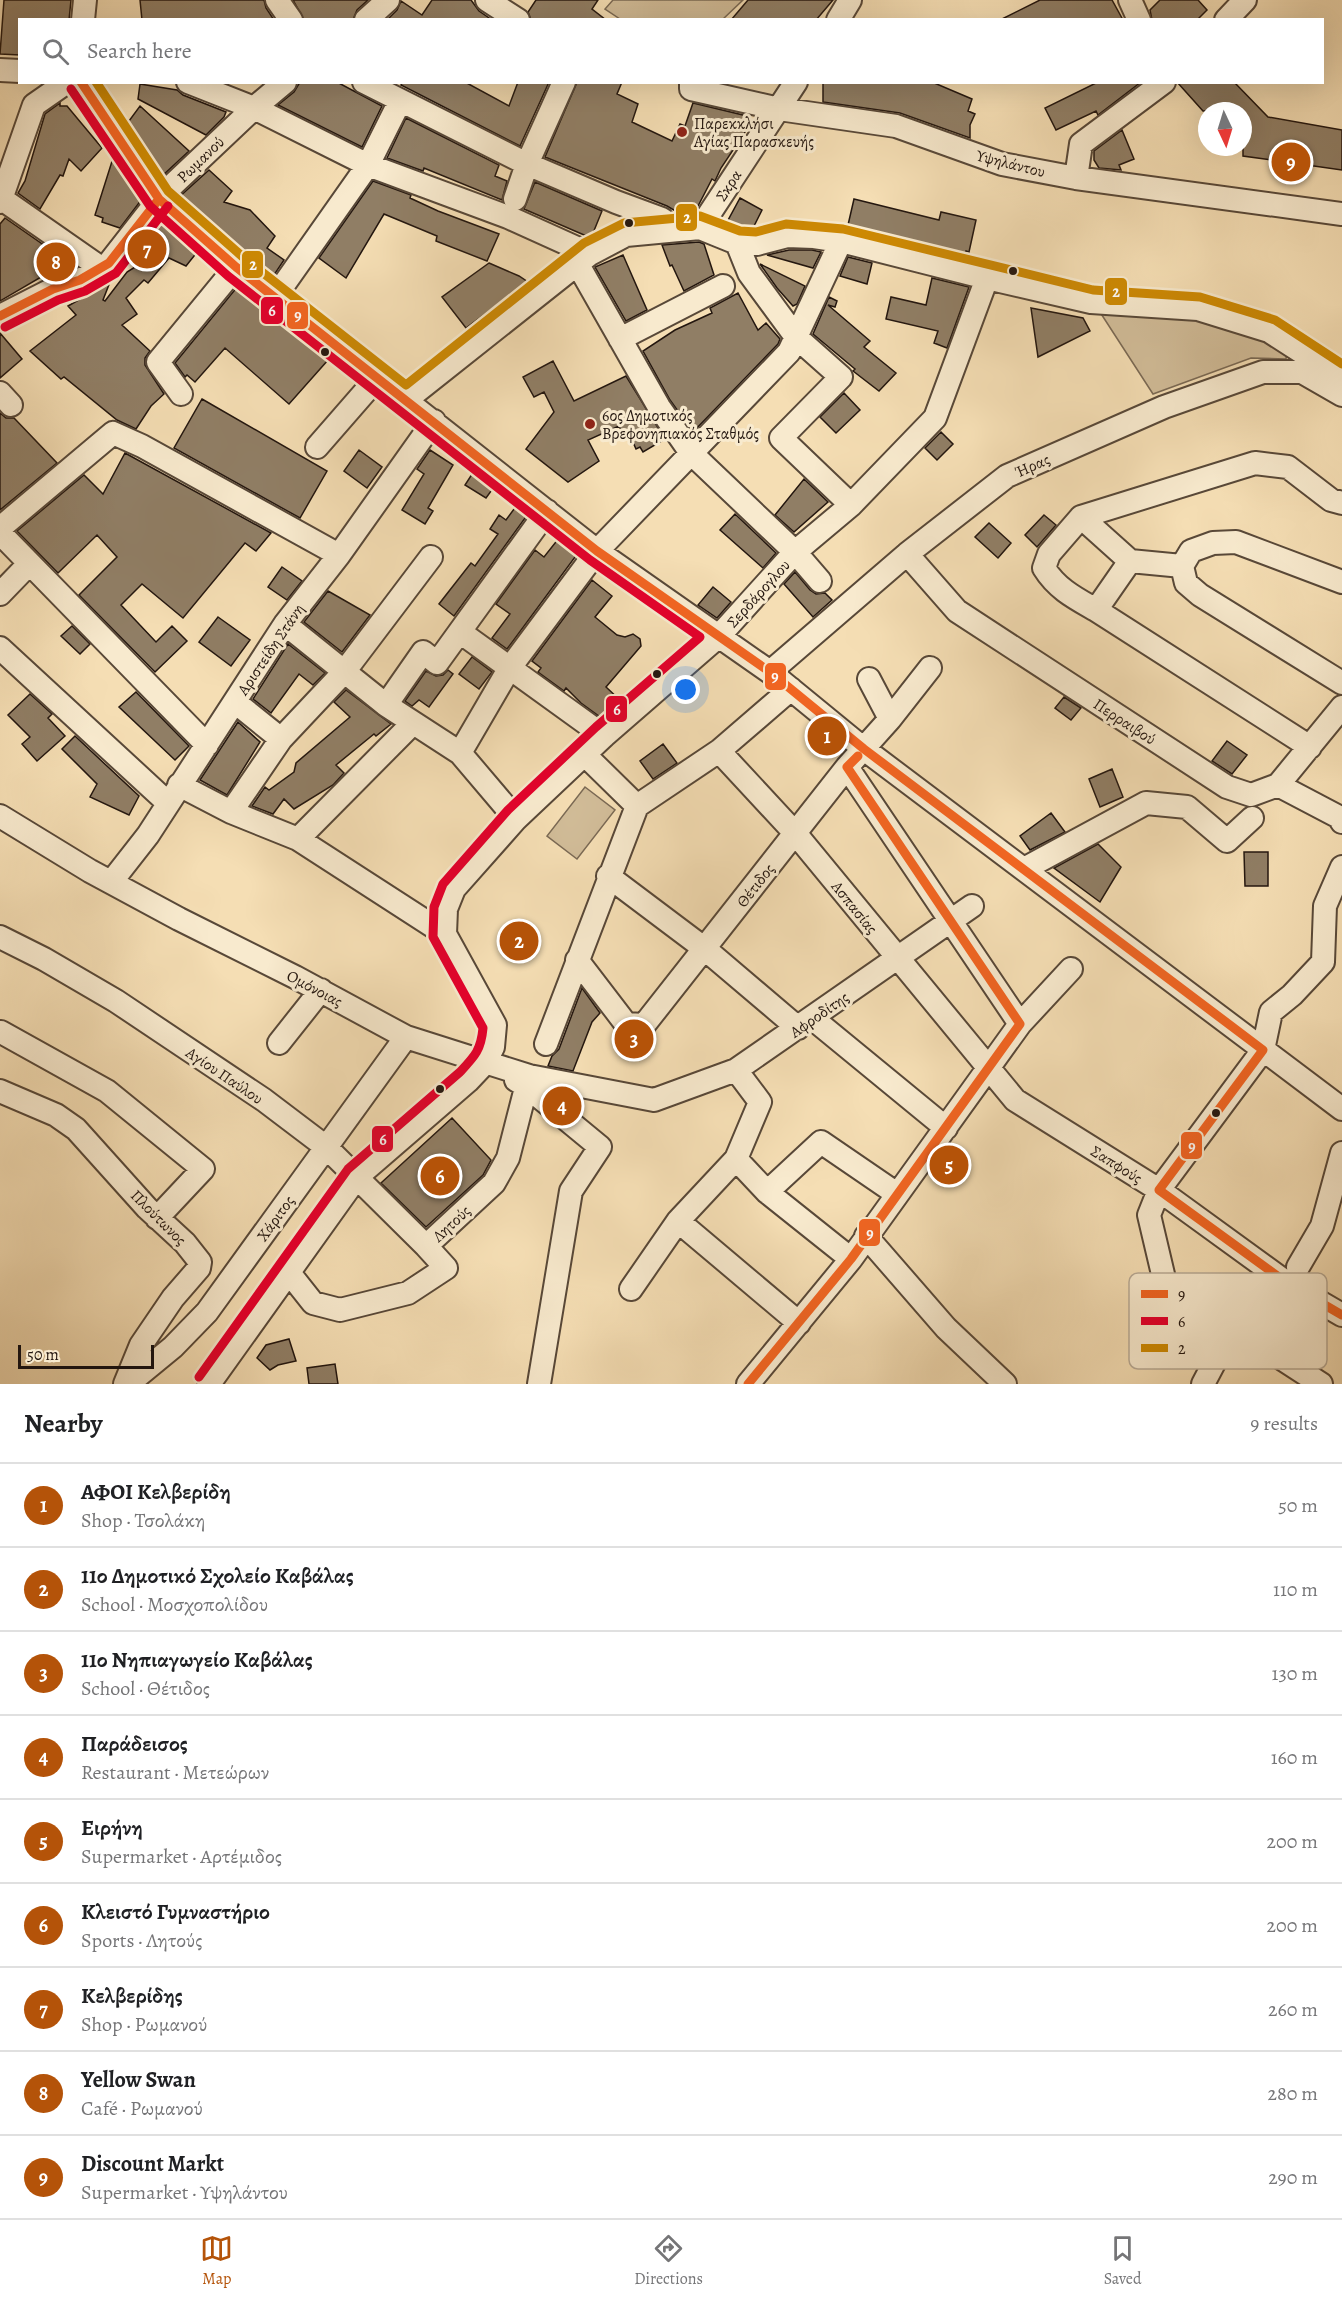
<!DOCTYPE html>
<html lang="en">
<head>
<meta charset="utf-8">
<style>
  :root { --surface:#fff; --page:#f6f6f6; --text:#202124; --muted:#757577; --line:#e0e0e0; --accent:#b45309 }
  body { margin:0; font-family:Alegreya,serif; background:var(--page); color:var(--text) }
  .compass { position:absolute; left:1198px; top:102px; width:54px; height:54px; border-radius:50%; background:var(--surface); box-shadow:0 6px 24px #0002; rotate:176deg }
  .scale { position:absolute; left:18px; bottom:15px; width:136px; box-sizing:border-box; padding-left:6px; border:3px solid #23160f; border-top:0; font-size:16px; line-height:21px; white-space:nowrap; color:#23160f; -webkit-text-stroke:4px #f8eace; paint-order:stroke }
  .you { position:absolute; left:686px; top:690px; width:21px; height:21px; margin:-15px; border:4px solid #fff; border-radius:50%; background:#1a73e8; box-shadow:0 0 0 9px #1a73e833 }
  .badge { display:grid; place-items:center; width:39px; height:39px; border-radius:50%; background:var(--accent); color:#fff; font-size:20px; font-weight:700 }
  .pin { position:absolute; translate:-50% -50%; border:3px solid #fff; box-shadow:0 2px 6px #0006 }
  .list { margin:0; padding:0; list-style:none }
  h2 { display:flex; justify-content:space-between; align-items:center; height:78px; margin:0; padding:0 24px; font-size:26px }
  h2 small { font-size:20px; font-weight:400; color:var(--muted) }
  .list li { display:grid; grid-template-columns:39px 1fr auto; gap:18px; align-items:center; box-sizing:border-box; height:84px; padding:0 24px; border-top:2px solid var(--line) }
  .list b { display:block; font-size:22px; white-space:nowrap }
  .list p { margin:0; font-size:20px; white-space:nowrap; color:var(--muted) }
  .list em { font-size:20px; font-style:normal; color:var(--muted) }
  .icon { flex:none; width:33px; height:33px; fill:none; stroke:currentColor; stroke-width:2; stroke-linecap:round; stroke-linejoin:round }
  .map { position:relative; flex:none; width:1342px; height:1384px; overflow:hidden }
  .search { position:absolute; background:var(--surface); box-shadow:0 6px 24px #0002; left:18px; right:18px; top:18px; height:66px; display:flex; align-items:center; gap:15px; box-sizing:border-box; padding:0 21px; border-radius:0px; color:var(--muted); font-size:22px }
  .sheet { height:834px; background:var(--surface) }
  nav { display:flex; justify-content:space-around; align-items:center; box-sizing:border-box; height:84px; border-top:2px solid var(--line); background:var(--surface); font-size:16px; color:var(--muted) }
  nav a { display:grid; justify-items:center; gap:3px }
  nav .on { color:var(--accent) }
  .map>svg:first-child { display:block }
  .green { fill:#d1bc98; stroke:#7a6954; stroke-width:1.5 }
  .building { fill:#907e65; stroke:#23160f; stroke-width:1.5 }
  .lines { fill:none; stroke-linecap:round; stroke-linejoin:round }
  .minor-casing { stroke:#584838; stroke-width:26 }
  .minor { stroke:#f8eace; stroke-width:22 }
  .bus-1-casing { stroke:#f8eace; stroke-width:14 }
  .bus-2-casing { stroke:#f8eace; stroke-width:14 }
  .bus-3-casing { stroke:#f8eace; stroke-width:14 }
  .bus-1 { stroke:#f26522; stroke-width:9 }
  .bus-2 { stroke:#e4002b; stroke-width:9 }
  .bus-3 { stroke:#cd8903; stroke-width:9 }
  .poi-dot { fill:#8f2418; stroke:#f8eace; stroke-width:2 }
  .bus-dot { fill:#23160f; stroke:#f8eace; stroke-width:2 }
  .labels { text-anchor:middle; stroke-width:6; stroke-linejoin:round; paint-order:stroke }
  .poi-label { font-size:16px; fill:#23160f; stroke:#f8eace; text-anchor:start }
  .street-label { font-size:16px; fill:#23160f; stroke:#f8eace }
  .key { fill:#f8eace; stroke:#b8aa95; stroke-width:1.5 }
  .key-label { font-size:16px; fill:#23160f }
  .line-badge { stroke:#f8eace; stroke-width:2 }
  .badge-label { font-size:16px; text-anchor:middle; font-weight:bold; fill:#fff }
</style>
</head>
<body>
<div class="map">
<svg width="1342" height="1384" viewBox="0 0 1342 1384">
  <rect width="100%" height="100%" fill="#f5deb4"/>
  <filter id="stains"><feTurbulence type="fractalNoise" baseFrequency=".00333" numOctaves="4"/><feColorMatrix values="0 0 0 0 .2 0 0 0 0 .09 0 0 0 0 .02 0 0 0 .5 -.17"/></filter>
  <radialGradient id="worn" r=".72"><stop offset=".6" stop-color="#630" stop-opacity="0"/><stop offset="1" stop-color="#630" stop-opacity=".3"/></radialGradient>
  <path class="green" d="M613,0H743L722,20L620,19L605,9Z
    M1098,309L1209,318L1287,349L1286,359L1251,358L1153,394Z
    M585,787L615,810L577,859L547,836Z"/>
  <path class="building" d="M4,0H71L69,20H20V55L0,54Z
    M140,0H264L266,8L274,20H142Z
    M293,0H368L357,10L353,20H304Z
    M432,0H471L479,11L492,20H387L397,10L401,1L422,15Z
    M536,0H598L592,9L606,20H531L528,12Z
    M748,0H833L816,20H731Z
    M1040,0H1112L1123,20H1000Z
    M1160,0H1198L1207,10L1197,20H1152L1150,10Z
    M300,82H337L382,106L362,147L278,105L294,92Z
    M403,82H465L509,106L518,82H549L520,146L401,85Z
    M577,82H622L617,94L638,104L632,122L672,141L680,124L685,126L693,103L747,116L751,123L721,168L715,181L712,179L697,208L691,205L694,213L692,215L684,216L667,206L545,157Z
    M823,82H932L972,99L968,111L975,114L970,125V138L900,113L823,102Z
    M1098,82H1141L1098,115L1096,111L1056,130L1045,108Z
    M1177,82H1234L1268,117L1342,130V170L1243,156V111H1203Z
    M140,84L177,90L183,95L226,112L224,117L206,135L138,99Z
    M60,103V106H67L102,148L81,171L69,159L63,176L60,175L40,209L18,193L25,181L45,114Z
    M140,106L189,151L161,177L126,125Z
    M406,118L499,165L495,176L507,181L502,200L424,168L423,171L387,158Z
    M1122,130L1134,159L1119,165L1121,170L1099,168L1094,160V151Z
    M114,155L142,199L120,228L102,222L103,218L95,215Z
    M209,170L232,191L224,202L250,210L275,236L267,248L284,260L272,278L178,198Z
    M373,181L411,195L410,198L438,211L499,234L487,261L436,241L437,236L384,214L346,278L319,258Z
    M535,182L602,211L591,238L524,209Z
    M740,198L762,210L752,230H740L726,224Z
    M854,199L939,220L941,212L976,220L969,252L966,251L965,254L922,244V247L855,231L856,227L848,225Z
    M5,218L71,264V269L41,277L0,301V224Z
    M164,221L198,251L186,266L169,258L148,283L144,280L126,298L137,314L122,325L150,351L145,358V365L164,394L151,406L136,429L117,420L64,377L61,379L30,351L76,315L68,306L110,282L103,300L105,301L127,272L143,262L132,264Z
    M699,242L704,244L714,275L684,291L672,265L670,266L662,245Z
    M789,250H812L821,252L813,268L767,255Z
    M623,255L647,310L626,321L595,267Z
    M848,257L872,263L867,284L840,276Z
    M489,263L519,276L528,282L466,328L442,297Z
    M760,264L805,286L797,304L793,306L777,288Z
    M932,278L969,287L947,348L934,343L938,331L886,319L891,297L926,305Z
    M238,286L328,360L289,404L225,348L195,382L187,375L185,377L175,363Z
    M738,293L758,330L766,323L780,339L778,344L693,432L670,400L643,351L675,330L712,313L710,308Z
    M829,297L837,301L835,307L828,305L870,341L864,347L896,373L879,391L853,371L855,369L813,334Z
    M1031,308L1083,318L1090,331L1038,357Z
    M0,333L22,359L0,378Z
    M553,361L574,401L626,376L665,439L643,452L640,447L636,449L628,431L623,434L619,426L588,440L599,461L568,482L526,449L554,412L544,392L534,397L523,377Z
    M844,393L860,410L836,433L820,417Z
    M202,399L327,471L300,518L174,448Z
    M0,413L6,418H14L57,463L0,510Z
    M941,432L953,444L937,460L925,448Z
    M359,450L382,467L367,488L344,471Z
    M430,450L453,465L428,508L433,511L425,524L402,510L424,474L417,469Z
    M125,453L271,533L256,551L245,543L183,618L142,584L121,605L156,642L172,626L187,641L155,672L79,595L117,557L97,535L58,573L17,531L84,475L103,494Z
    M474,471L494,487L486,498L465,485Z
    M804,479L828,502L794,532L775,515Z
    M517,505L528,514L454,616L439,604L471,563L475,566L498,534L490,529L499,515L506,520Z
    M735,514L776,553L763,568L720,530Z
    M1044,515L1056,525L1037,547L1025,535Z
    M989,523L1011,543L998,558L975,537Z
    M559,538L578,553L507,649L492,638L510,614L496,604L535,550L544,557Z
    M282,567L302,581L287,600L268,587Z
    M795,572L810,590L816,594L825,593L832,600L813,617L784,584Z
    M592,580L612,596L595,617L617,635L625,637L633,634L640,639L641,646L606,687L622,702L603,719L581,703L566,688L564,691L538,672L541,668L532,661Z
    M713,587L731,602L717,618L698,605Z
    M328,591L370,615L342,652L304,622Z
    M218,617L250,640L231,666L199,642Z
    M72,626L90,644L80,654L61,636Z
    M288,644L325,673L313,685L299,674L271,713L253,699Z
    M472,657L492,672L479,689L459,674Z
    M448,670L453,674L429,707L419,700L412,706L405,701L426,671L436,676L443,675Z
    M346,690L391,724L376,736L374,734L336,765L344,773L333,785L294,809L284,799L273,814L252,806L265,787L269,790L294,772L296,763L350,717L334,702Z
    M136,692L189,746L175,760L119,707Z
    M30,694L52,714L48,718L65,736L37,761L22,744L30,737L8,715Z
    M1064,697L1081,708L1071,720L1055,708Z
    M238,722L260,742L227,795L200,780Z
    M75,736L139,796L129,815L90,797L97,784L62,749Z
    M1227,741L1247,755L1232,774L1212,761Z
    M663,744L677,763L653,779L640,761Z
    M1112,769L1123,797L1100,807L1089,779Z
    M1051,813L1065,832L1030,850L1020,836Z
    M1098,844L1121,867L1100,902L1054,868Z
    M1244,852H1268V886H1245Z
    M582,988L600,1013L592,1022L573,1071L548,1066L552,1056L559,1049Z
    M452,1118L491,1160L483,1175L426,1227L381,1183Z
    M289,1339L296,1361L278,1365L270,1370L257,1358L266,1345Z
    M335,1364L338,1384H309L307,1368Z"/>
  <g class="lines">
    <defs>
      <path id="minor" d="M277,0L291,20
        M487,0L518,20
        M1130,0L1139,20
        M83,20L85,0
        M366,20L388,0
        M838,20L850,0
        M1226,20L1245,0
        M0,70L20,71
        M81,82L159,199L236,267L597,551L770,672L864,749L1342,1109
        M188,82L254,108L368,165L508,217L590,254
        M364,82L527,164L616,202L662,219
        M691,82V89L779,109L896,126L1002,164L1076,178L1342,214
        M1076,178L1081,144L1164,82
        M2,199L101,268
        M515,199L527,164L564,82
        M0,202L34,105L67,82
        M700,228L796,82
        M737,243L749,273L796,337L841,377L781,438L851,505
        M577,263L659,407L691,453L795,552L820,581
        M275,297L368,165L400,101
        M0,316L53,289L80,280L109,263L163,194L254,108L285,82
        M620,339L723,286
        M0,393L11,405
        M181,394L158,362L236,267
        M406,400L590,254L626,235L700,228L737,243L757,244L787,236L814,237L841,241L987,278L1091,302L1198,309L1269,331L1342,378
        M317,447L378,377
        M1081,517L1130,561
        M0,528L113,433L142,446L339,555
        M0,533L207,745
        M907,554L957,611L1227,787L1251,795L1278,785L1342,707
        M1182,566L1186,583L1200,595L1342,683
        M0,594L29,564
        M1096,610L1130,561L1182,566L1191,551L1213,543L1236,542L1342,582
        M285,624L386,705L460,753L516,819
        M460,632L604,736
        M0,648L168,803
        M770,672L907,554L1007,476L1164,407L1263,372H1302L1342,395
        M869,679L890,719
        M235,702L281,739
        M386,705L423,652L437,663L547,511
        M1310,747L1096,610C1075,598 1057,589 1044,568L1049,554L1081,517L1255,463L1288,467L1331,500L1342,503
        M719,751L795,833L1015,1100L1159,1190L1287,1283L1342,1315
        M460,753L509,669L597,551L789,352L841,241
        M584,754L637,806
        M847,767L1020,1024
        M179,785L231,812L298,839L445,934
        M1278,785L1339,817L1342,822
        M231,812L281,739L344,672L431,557
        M0,816L90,871L179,919L295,977L406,1037L529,1076L654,1100L736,1070L972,906
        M298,839L413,723
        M1024,869L1146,803L1187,807L1227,841L1252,818
        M608,876L705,949L798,1028
        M112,881L148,835L285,624L339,555L434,421
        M0,937L44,959L116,1001L264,1100L326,1147L426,1246
        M577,960L626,1024L644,1025L847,767L890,719L930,668
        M812,1018L946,1128
        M1,1032L107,1091L203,1169L157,1218
        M279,1043L321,990
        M546,1044L637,806L719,751L791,689
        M516,1080L526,1086L600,1147L571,1191L539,1384
        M0,1091L56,1115L76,1129L147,1208L185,1243L200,1262L199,1268L173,1298L141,1345L125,1384
        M736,1159L767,1192L851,1259
        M767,1192L821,1142L897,1194
        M678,1221L799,1323
        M866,1236L946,1328L1005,1384
        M1298,1267L1322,1226L1342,1153
        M290,1274L313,1303L340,1310L408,1293L446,1268L426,1246L494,1183L508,1158L529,1076
        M631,1289L678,1221L736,1159L760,1102L736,1070
        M1233,1327L1321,1384
        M128,1384L173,1347L207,1312L406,1037
        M209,1384L357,1177L468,1081L485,1063L493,1047L495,1025L445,934L446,909L454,889L516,819L604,736L719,636L795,552L851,505L935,418L987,278
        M748,1384L851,1259L1020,1024L1071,969
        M1203,1384L1233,1327L1179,1300L1166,1287L1149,1215L1159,1190L1263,1050L1271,1012L1292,995L1323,962L1325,906L1342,867"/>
    </defs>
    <use href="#minor" class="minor-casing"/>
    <use href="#minor" class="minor"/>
    <defs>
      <path id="bus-1" d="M81,82L159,199L236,267L597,551L770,672L864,749L1263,1050L1159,1190L1287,1283L1342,1315
        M0,316L53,289L80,280L109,263L159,199
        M748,1384L851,1259L1020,1024L847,767L858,756"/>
      <path id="bus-2" d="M71,89L150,206L228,276L590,560L700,637L596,727L508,810L443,884L434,907L433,937L483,1028C481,1050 475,1056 460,1072L348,1169L199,1377
        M5,327L58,300L85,291L116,273L168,206"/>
      <path id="bus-3" d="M96,82L168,191L244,258L406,385L584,243L624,223L700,216L740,231L756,232L786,224L843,229L1093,290L1200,297L1275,320L1342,364"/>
    </defs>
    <use href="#bus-1" class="bus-1-casing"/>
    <use href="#bus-2" class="bus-2-casing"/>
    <use href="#bus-3" class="bus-3-casing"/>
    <use href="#bus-1" class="bus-1"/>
    <use href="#bus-2" class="bus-2"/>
    <use href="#bus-3" class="bus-3"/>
  </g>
  <g class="poi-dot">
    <circle cx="682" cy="132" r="6"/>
    <circle cx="590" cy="424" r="6"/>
  </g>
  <g class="bus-dot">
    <circle cx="629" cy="223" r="5"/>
    <circle cx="1013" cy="271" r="5"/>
    <circle cx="325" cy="352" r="5"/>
    <circle cx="657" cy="674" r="5"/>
    <circle cx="440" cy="1089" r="5"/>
    <circle cx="1216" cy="1113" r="5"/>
  </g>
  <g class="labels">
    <g class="poi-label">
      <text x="694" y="129">Παρεκκλήσι<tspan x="694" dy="18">Αγίας Παρασκευής</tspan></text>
      <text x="602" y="421">6ος Δημοτικός<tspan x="602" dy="18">Βρεφονηπιακός Σταθμός</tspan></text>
    </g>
    <g class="street-label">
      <text transform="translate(200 159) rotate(-44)" y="6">Ρωμανού</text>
      <text transform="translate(1011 163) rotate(14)" y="6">Υψηλάντου</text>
      <text transform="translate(728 185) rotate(-57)" y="6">Σκρα</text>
      <text transform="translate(1032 465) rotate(-24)" y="6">Ήρας</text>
      <text transform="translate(758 593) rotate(-48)" y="6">Σερδάρογλου</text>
      <text transform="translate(270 649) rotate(-56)" y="6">Αριστείδη Στάνη</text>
      <text transform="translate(1125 721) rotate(33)" y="6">Περραιβού</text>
      <text transform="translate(755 885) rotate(-52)" y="6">Θέτιδος</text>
      <text transform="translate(855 907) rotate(51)" y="6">Ασπασίας</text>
      <text transform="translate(315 988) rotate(28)" y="6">Ομόνοιας</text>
      <text transform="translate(819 1014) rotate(-35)" y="6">Αφροδίτης</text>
      <text transform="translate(225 1075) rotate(34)" y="6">Αγίου Παύλου</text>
      <text transform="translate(1117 1164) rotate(32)" y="6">Σαπφούς</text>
      <text transform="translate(159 1217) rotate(45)" y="6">Πλούτωνος</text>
      <text transform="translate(275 1218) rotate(-54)" y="6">Χάριτος</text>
      <text transform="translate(451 1223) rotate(-43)" y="6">Λητούς</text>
    </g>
  </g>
  <rect x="1129" y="1273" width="198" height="96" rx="9" class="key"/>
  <rect x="1141" y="1290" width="27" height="8" fill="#f26522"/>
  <rect x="1141" y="1317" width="27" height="8" fill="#e4002b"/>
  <rect x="1141" y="1344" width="27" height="8" fill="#cd8903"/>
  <g class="key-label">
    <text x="1178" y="1300">9</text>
    <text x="1178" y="1327">6</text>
    <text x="1178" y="1354">2</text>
  </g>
  <g class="line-badge">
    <rect x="675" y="203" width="23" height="29" rx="6" fill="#cd8903"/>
    <rect x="241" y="250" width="23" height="29" rx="6" fill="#cd8903"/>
    <rect x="1104" y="277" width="24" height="29" rx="6" fill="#cd8903"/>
    <rect x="260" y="296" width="24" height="29" rx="6" fill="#e4002b"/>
    <rect x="286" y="301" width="23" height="29" rx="6" fill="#f26522"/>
    <rect x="764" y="662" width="23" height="29" rx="6" fill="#f26522"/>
    <rect x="605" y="695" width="23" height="28" rx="6" fill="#e4002b"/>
    <rect x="371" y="1125" width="23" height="28" rx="6" fill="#e4002b"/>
    <rect x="1180" y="1131" width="23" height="29" rx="6" fill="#f26522"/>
    <rect x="858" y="1218" width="23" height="29" rx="6" fill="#f26522"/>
  </g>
  <g class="badge-label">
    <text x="687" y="223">2</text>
    <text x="253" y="270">2</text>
    <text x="1116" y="297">2</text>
    <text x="272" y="316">6</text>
    <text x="298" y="321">9</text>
    <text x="775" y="682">9</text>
    <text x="617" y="715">6</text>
    <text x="383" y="1145">6</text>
    <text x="1192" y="1152">9</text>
    <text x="870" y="1239">9</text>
  </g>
  <rect width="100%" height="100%" filter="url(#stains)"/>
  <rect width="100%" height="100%" fill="url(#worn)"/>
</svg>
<svg class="compass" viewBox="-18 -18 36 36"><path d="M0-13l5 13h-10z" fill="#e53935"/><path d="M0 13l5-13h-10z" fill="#757577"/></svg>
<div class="scale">50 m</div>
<div class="you"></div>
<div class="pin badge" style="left:827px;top:736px">1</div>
<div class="pin badge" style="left:519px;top:941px">2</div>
<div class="pin badge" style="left:634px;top:1039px">3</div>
<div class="pin badge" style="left:562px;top:1106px">4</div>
<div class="pin badge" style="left:949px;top:1165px">5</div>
<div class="pin badge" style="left:440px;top:1176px">6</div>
<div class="pin badge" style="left:147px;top:249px">7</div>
<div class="pin badge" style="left:56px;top:262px">8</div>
<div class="pin badge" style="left:1291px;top:162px">9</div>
<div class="search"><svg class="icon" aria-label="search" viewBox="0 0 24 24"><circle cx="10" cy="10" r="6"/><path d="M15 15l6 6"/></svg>Search here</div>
</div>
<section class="sheet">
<h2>Nearby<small>9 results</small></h2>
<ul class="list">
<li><span class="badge">1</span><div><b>ΑΦΟΙ Κελβερίδη</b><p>Shop · Τσολάκη</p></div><em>50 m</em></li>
<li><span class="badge">2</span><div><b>11ο Δημοτικό Σχολείο Καβάλας</b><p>School · Μοσχοπολίδου</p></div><em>110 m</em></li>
<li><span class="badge">3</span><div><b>11ο Νηπιαγωγείο Καβάλας</b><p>School · Θέτιδος</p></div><em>130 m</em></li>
<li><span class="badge">4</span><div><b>Παράδεισος</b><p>Restaurant · Μετεώρων</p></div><em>160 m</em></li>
<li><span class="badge">5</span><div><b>Ειρήνη</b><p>Supermarket · Αρτέμιδος</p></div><em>200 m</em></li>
<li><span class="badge">6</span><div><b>Κλειστό Γυμναστήριο</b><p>Sports · Λητούς</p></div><em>200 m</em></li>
<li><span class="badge">7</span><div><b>Κελβερίδης</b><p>Shop · Ρωμανού</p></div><em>260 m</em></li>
<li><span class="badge">8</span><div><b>Yellow Swan</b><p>Café · Ρωμανού</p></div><em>280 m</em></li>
<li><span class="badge">9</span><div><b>Discount Markt</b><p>Supermarket · Υψηλάντου</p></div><em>290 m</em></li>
</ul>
</section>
<nav>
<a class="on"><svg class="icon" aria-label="map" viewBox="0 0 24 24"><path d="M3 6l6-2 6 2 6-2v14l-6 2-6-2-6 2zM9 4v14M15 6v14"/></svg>Map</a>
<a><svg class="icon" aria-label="directions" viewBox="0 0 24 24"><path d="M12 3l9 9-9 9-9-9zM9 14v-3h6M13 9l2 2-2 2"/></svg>Directions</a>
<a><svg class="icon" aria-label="saved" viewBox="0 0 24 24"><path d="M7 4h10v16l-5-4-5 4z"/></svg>Saved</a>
</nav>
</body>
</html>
